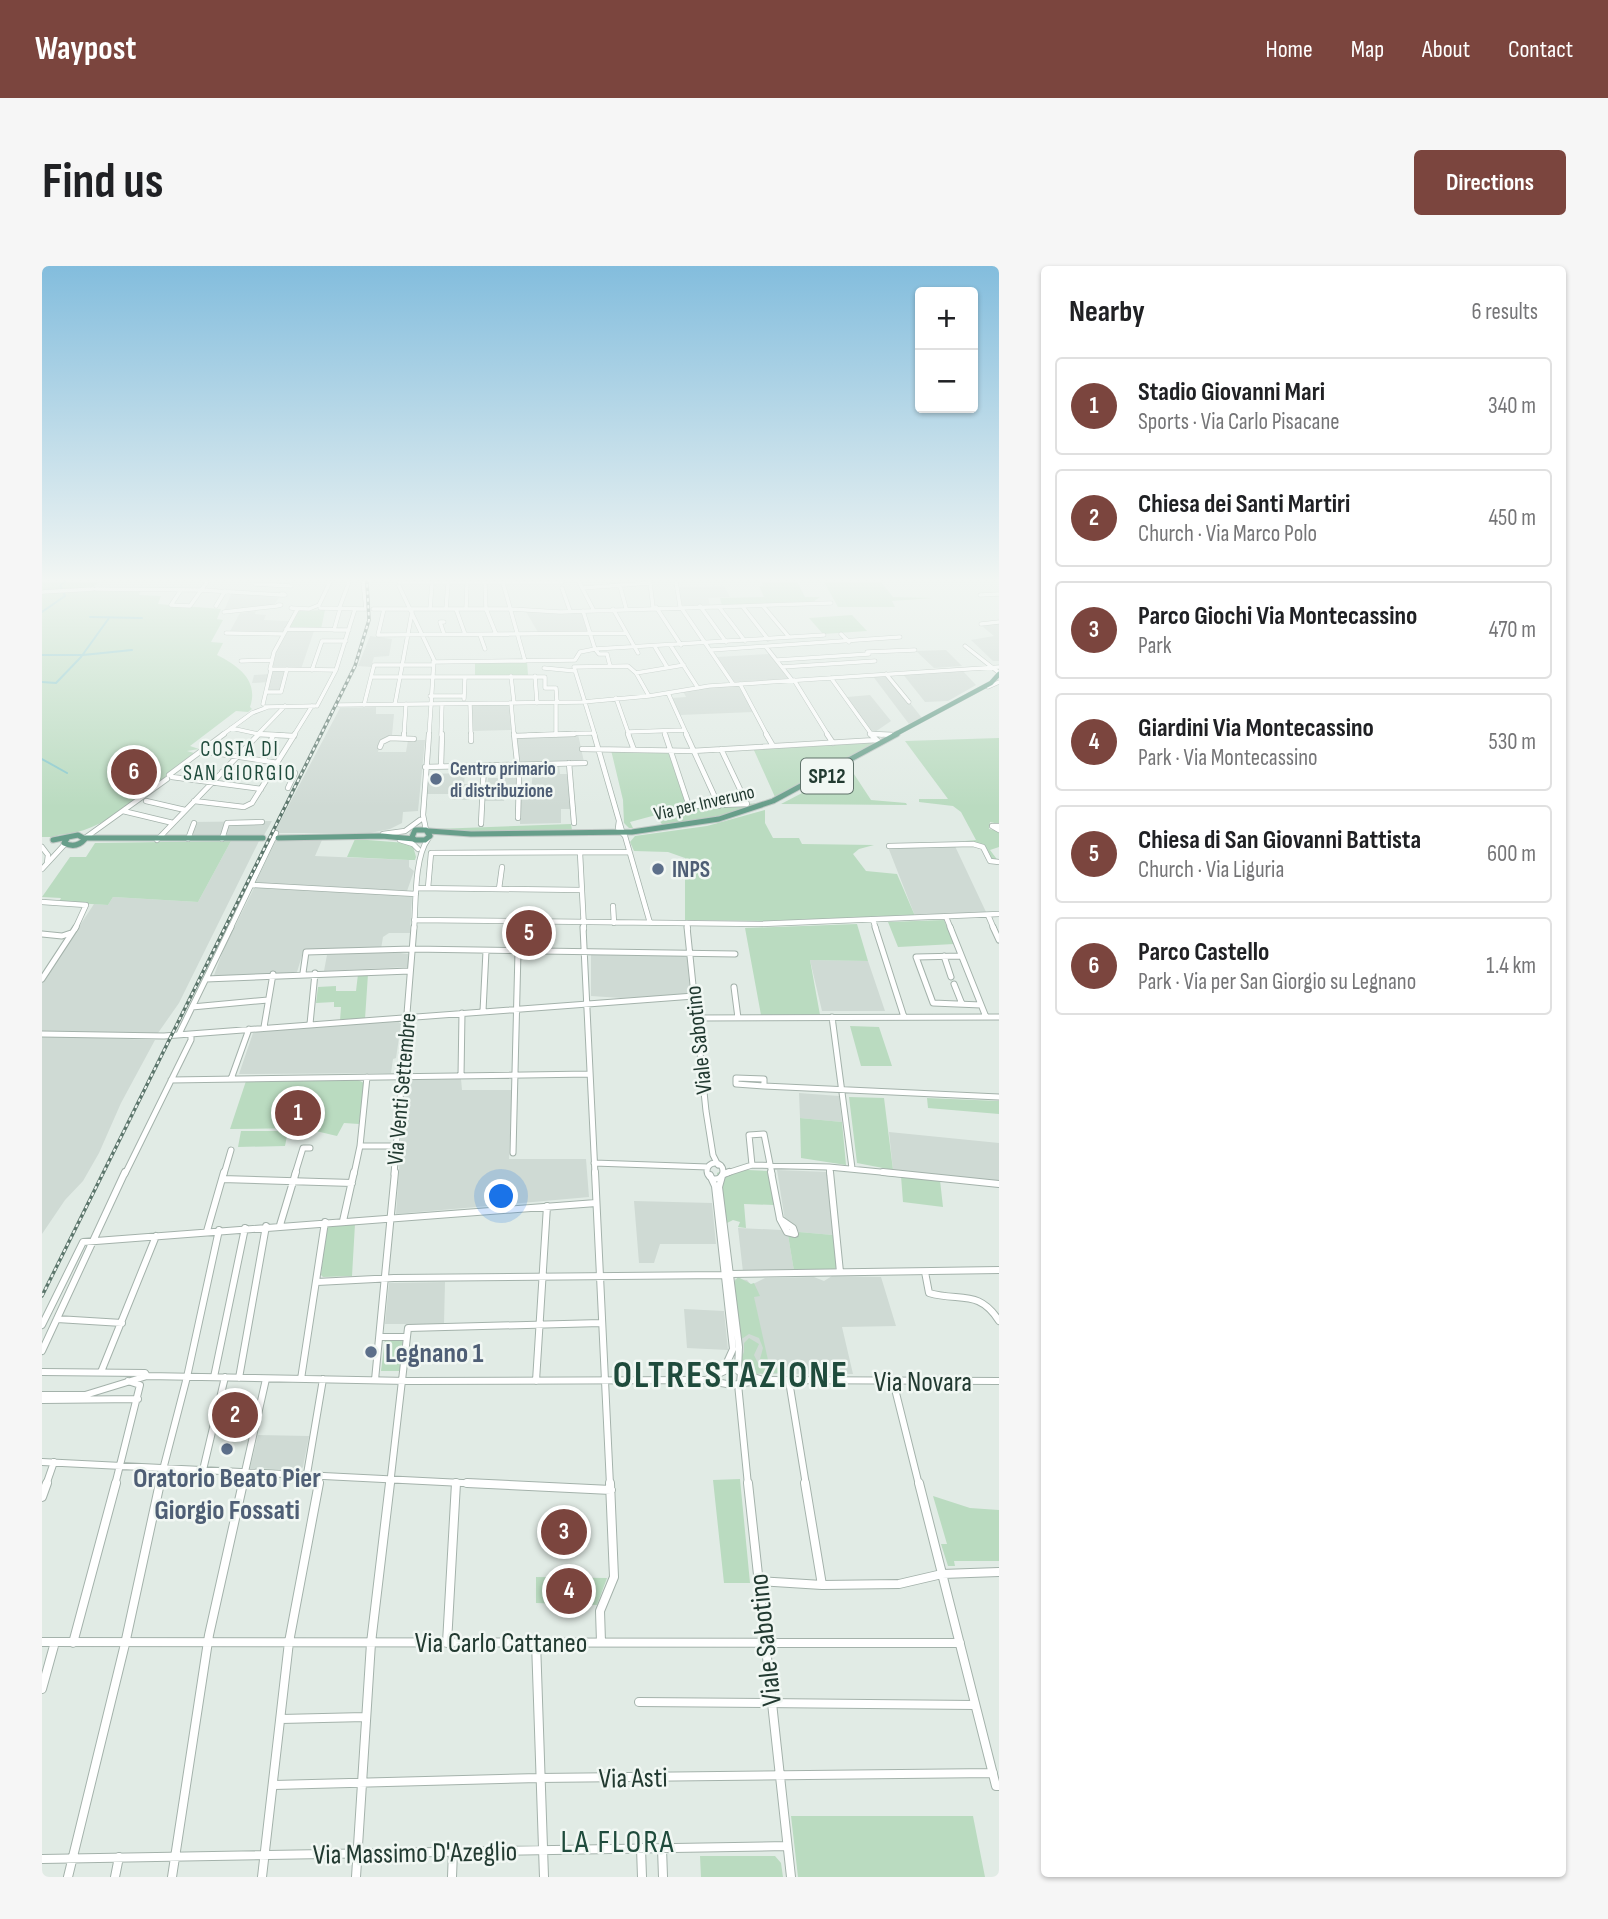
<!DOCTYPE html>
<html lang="en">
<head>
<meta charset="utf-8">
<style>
  :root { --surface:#fff; --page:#f6f6f6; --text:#202124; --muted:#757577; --line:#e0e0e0; --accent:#7b453e }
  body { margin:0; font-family:"Sofia Sans Condensed",sans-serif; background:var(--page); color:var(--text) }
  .controls { position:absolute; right:21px; top:21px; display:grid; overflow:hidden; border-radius:7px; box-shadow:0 2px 5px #0004 }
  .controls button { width:63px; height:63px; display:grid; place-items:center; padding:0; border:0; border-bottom:2px solid var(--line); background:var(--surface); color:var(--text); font:35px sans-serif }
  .you { position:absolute; left:460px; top:931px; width:24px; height:24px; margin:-18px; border:5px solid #fff; border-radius:50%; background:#1a73e8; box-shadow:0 0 0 10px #1a73e833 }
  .badge { display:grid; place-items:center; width:46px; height:46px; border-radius:50%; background:var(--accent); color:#fff; font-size:23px; font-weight:700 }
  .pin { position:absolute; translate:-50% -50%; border:4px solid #fff; box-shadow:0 2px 7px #0006 }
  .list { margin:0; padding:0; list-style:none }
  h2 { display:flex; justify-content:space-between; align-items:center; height:91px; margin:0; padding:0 28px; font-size:30px }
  h2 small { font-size:23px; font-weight:400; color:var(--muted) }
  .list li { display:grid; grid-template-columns:46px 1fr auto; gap:21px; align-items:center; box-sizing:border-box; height:98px; margin:0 14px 14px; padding:0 14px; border:2px solid var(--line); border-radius:7px }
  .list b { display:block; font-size:26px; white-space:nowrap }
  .list p { margin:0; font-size:23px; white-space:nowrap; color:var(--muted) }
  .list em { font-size:23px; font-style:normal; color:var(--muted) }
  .map { position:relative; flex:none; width:957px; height:1611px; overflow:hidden; border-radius:7px }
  header { display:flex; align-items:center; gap:42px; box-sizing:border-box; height:98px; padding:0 35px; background:var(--accent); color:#fff }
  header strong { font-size:33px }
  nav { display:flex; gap:38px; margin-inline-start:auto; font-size:24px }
  .intro { display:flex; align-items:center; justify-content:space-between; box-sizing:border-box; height:168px; padding:0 42px }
  h1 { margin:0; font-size:49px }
  .button { padding:18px 32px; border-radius:7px; background:var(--accent); color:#fff; font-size:24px; font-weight:700 }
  main { display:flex; gap:42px; padding:0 42px }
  aside { flex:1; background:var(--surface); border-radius:7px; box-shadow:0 2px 5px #0004 }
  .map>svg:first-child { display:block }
  .built { fill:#cfdad4 }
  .green { fill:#badbc0 }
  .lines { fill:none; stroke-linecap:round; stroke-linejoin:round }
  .stream { stroke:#8bcacd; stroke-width:2 }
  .minor-far4-casing { stroke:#a4b2ab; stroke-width:4.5 }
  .minor-far3-casing { stroke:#a4b2ab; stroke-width:6 }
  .minor-far2-casing { stroke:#a4b2ab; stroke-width:7 }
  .minor-far1-casing { stroke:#a4b2ab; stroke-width:8 }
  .minor-casing { stroke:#a4b2ab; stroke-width:10 }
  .major-far1-casing { stroke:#c1c8c5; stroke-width:5 }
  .major-casing { stroke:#c1c8c5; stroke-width:7 }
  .minor-far4 { stroke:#fff; stroke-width:3.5 }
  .minor-far3 { stroke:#fff; stroke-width:4.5 }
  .minor-far2 { stroke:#fff; stroke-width:5 }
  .minor-far1 { stroke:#fff; stroke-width:6 }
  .minor { stroke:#fff; stroke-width:8 }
  .major-far1 { stroke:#679e8a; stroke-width:4.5 }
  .major { stroke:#679e8a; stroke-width:5 }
  .rail-casing { stroke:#5c766c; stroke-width:3.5 }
  .rail { stroke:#f1f7f3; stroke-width:2; stroke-dasharray:3.5; stroke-linecap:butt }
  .service-dot { fill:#5c6f8a; stroke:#f1f7f3; stroke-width:2.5 }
  .labels { text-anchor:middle; stroke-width:5; stroke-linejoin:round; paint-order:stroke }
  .far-service-label { font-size:19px; font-weight:bold; fill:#4e5e75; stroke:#f1f7f3; text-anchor:start }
  .far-street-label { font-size:19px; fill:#223a31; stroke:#f1f7f3 }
  .far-neighbourhood-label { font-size:21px; letter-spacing:2px; fill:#1f4b3c; stroke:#f1f7f3 }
  .shield { fill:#f1f7f3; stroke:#60736b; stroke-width:2 }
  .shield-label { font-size:21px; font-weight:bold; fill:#223a31 }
  .service-label { font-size:23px; font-weight:bold; fill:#4e5e75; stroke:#f1f7f3; text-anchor:start }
  .street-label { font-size:23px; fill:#223a31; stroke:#f1f7f3 }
  .near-service-label { font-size:28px; font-weight:bold; fill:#4e5e75; stroke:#f1f7f3; text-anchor:start }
  .near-street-label { font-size:28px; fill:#223a31; stroke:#f1f7f3 }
  .near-quarter-label { font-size:32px; letter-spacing:2px; fill:#1f4b3c; stroke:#f1f7f3 }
  .near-district-label { font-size:37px; font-weight:bold; letter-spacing:2px; fill:#1f4b3c; stroke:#f1f7f3 }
</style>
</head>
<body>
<header>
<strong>Waypost</strong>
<nav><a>Home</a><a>Map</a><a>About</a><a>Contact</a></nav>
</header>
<div class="intro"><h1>Find us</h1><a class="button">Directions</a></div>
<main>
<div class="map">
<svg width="957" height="1611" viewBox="0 0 957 1611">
  <rect width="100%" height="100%" fill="#e1ebe5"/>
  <path class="built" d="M682,320L688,331L666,332L668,339H640L637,321Z
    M190,326L238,330L232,339L182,345Z
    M483,344L540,345L550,368H497Z
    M214,345L213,348L224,349L222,354L247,355L242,368L187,367L198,347Z
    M957,357V395H951L929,374L952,370L940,360Z
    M246,364L272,365L259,403H244L238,426H226L227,416L210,417L212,409L229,408L234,386Z
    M328,370L350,373L347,390L332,391L329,401L316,400Z
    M904,384L920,400L892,402L874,385Z
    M727,388L746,413L692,416L675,391Z
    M919,403L934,419L906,435L883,436L860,407Z
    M830,409H846L880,452L867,458Z
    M681,420L697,421L711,446L638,449L630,432L644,431L641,425Z
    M828,429L849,455L833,466L828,465L805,431Z
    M429,438H468L471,464L430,465Z
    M334,441V448H352L350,469L338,476L336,486H364L366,474H383L376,545L361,546L360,557L348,563L328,567H232L298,442Z
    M536,468L542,496L476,498L473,471Z
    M507,498H517L518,508H526L528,543H519V557L478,558V527H489L491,504H506Z
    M423,507L422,518H429L427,534H410V528H384L386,508Z
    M446,512H476V529H463L462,535H443Z
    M230,555L221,571L145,572L151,556Z
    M234,574H280L273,590L367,594V601L372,605L365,625L213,618Z
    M189,575H217L137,737L116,767L0,765V717L52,638L66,639L71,631L156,636Z
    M912,578L944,646L873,650L846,581Z
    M215,620L368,630L370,631L368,667H347L341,671L339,683H262L255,706L171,712L182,682L212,622Z
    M351,686L366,688V701L282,705L285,689Z
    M549,689L642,690L645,691L648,725L646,728L579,732L549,730Z
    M768,694L826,695L843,745H780Z
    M355,755L359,758L354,792L351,793L349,807L197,808L211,767L215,766Z
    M0,770L113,774L79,837L57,887L41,915L23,934L0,968Z
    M419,813L420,824H470L467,893H544L547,931L354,948L363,814Z
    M757,827L797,830L800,856L758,852Z
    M847,866L957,877V915L851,904Z
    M735,904L786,906L791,969L757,966L743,955Z
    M592,935L670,937L674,978H618L612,997H597Z
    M696,962L739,964L746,969L752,1005L701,1006Z
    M790,1010L839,1011L854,1060L800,1061L811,1108H707L700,1102L693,1013L705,1014L709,1019L723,1012L772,1011L782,1015Z
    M403,1016L402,1058H343L347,1017Z
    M642,1043L682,1045L686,1084L645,1082Z
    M216,1169L267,1170L261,1201L258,1204L208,1202Z"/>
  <path class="green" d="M0,316H57L50,322L99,324L97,329L119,330L116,338L179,343L175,353L181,354L169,376L181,377L175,389C197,400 217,415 208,441L210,443L206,446L194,445L148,480L157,483L145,485L152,487C114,517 67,567 16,569L15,571H0Z
    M720,316H755L763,331H778L768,338L680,340L678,332L722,331L717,320H721Z
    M782,316H839L851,331L891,332L850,335L853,341H796Z
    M283,344L279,363H246L255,345Z
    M810,349L825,365L781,368L767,352Z
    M485,395L486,409L433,410V396Z
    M957,472V558L948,556L947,563L957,565V581L948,584L957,596L950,595L944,583L923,575L934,574L919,546L911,540L877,536V533H906L863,475Z
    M828,476L834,478L729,534L670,552L621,560L614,549L588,556L591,562H587L582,557L581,534L569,484L627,486L645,541L654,542L717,537L733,531L711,482Z
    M808,502L829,534L864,537L865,539L739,538Z
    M723,544V557L731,572H757L760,578L832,579L817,583L811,588L824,605L855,608L873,650L722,655L643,654V592L626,586L592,585L588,576L593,570L665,560Z
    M529,558L530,564L436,566L393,563Z
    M313,573L364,577L371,580L374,591L373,594H367L305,591Z
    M189,575L156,636L71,631L66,639L17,636L19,632L0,631L28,591H44L53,577Z
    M902,654L912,678L856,681L846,656Z
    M815,658L826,695L768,694L778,749H719L703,662Z
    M316,708H326L323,753L298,755L299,741H292V736L274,737L276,721L294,720V725H314Z
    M808,760L837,761L850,800H819Z
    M316,814L322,817L317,858L302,857L295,870L261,862L188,863L204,815Z
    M807,831L842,832L851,904L815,897Z
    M885,832L957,835V848L886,842Z
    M758,852L800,856L804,899L759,892Z
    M199,865H246L243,880L196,881Z
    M684,903L727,905L732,939L702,938L704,962L696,961L698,956L691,954L681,959L675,907Z
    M859,910L898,914L901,941L861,936Z
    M313,958L310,1010L281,1011L279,1009L284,960Z
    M757,966L791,969L795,1001L791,1004L752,1005L746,969L753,972Z
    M696,1011L709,1018L712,1017L718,1030L712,1031L726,1094L718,1093L721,1082L717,1072L707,1068L698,1074L692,1016Z
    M707,1072L717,1078L712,1089L716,1097L732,1099L733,1102L758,1103L739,1107L707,1108L697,1097L702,1086V1077Z
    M343,1073L361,1074L358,1105H339Z
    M698,1213L708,1317H682L671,1214Z
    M891,1230L928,1242L957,1244V1295H912L913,1300H906L899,1278H905Z
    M498,1253L546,1255L547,1277H497Z
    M494,1311L565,1312L555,1339L494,1337Z
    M749,1550H931L943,1611H756Z
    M658,1590H733L739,1597L741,1611H659Z"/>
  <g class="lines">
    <path class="stream" d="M0,346L23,330L18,319L23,316
      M48,351L100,352
      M0,389H41L90,384
      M0,416L14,417L39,391L67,352
      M0,493L25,507"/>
    <defs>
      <path id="minor-far4" d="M357,316H520
        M537,316L551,343
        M634,316L638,340L691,418
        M443,317L444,343L454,368
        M461,317L483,395
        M608,317L611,341
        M213,318L249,320
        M357,320L392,394L387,469
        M578,320L584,342
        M520,322L528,345
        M540,322L608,317
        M54,323L159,324L239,329
        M139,324L129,339L148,340L165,316
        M0,326L51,323
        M239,328H242L243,329H239Z
        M938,329L957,328
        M236,339H239L235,340Z
        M174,340L183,325
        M658,340L684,376
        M721,340L747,371
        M614,341L639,379
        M677,341L703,375
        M701,341L726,373
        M278,342L324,343L321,316
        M256,343L249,342L267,343L277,339L288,316
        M297,343L307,316
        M331,343H469L518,346L789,337
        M342,343L336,369L584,367
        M388,343L390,318
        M404,343L406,318
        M414,343L423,368
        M424,343L425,317
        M571,343L596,387
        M541,345L553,383
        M182,346L235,340
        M402,356H398L402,368
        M939,358L957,356
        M244,363L307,364
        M292,364L298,343
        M184,367L242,368
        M799,368L807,376
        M438,369L443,383
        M629,380L656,422
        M923,380L956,406
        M613,381L625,401
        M724,381L750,414
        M553,383L557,388H565L568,400
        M669,384L858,371
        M825,386L873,384
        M735,394L827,388
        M199,395L230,394
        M391,396L533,394L538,386L553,383L782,369
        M740,401L833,395
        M502,402L533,405
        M228,403L232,386L255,344
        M230,403L294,404
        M270,404L280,375H304
        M594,407L642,399
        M844,408L867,436
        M469,410L472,437
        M493,410L495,437
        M329,411H503V422H514L515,436
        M789,412L830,469
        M752,414L786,469
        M698,418L725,469
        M946,421L957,416
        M225,426H239L245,403
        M626,427L645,469
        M388,430H422
        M574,432L587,469
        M422,433L423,411
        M469,437L472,469
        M514,437V469
        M221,438L229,404
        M353,438L370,346
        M428,438L429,469
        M297,439L541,436L607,430L667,420L957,401
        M322,439L332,399H391
        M275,440L294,404L313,343
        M223,441L273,440
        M189,462L216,468L242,469
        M622,465L623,469
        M586,466L642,464
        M828,467L840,469
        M180,469L210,447L226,441
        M215,469L243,440
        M252,469L270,440
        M362,469L364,438
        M399,469L400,438
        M486,469L551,467
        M553,469L532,401L586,400L594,407L607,430
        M848,469H852"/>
      <path id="minor-far3" d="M215,468L252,470
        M429,468V475
        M472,468L477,513L476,552
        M552,468L580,565
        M586,468L592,484
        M623,468L647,540L705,538L679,483
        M644,468L677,540
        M724,468L731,480
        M785,468L791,477
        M828,468L836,475
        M832,468L852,469
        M472,470L532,468
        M362,473V468
        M338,481L340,476L348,472L372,473
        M540,483L650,485L835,474
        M160,485L236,497
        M222,494L231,469
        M527,497L532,557
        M399,500L400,468
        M383,501L543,497
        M180,506L253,507L246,522
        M127,509L182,468
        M130,511L219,523
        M104,535L143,544
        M152,535L202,541L210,537L253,468
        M81,545L131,557
        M577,555L576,562L583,570L608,657
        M439,558L442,499
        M957,560H950L957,564
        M384,564L381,549L387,468
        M341,568L363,565L378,554
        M43,572L125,513
        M146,573L152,557
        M180,573L185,557L220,556
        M115,574L217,468
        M358,574L371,578L376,583
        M847,580L931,578L941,581L948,595L957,596
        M0,581L6,589L5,597
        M538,587L542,663
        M0,603L23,578
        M210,619L374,628
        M375,622L539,624
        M386,622L389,587L587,586
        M457,623L460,601
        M0,636L44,639L33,663
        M571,640L572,657
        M946,649L952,663
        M904,651L909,663
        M372,654L717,658L957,648
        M831,654L834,663
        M645,657L646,663
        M188,663L234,567
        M372,663C374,638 372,592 386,573"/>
      <path id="minor-far2" d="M541,661L553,908
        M645,661L664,845L671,889L676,899
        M833,661L862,751
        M908,661L944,751
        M951,661L957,674
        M0,668L20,670L29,667
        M902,690L909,711
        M919,690L874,691L891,737L939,739
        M261,707L264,686L370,683L693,688
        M0,713L34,661
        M164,713L368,705
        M912,718L920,738
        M692,721L696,752
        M150,741L226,734
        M441,745L444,685
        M790,751L810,902
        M655,752L957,751
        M268,758L273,707
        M222,761L231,708
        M0,768L122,770L652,730
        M137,768L189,661
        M419,810L420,747
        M694,812L722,813V820L694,818Z
        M189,813L207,763
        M129,814L548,808
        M722,820L957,831
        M318,880H355
        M471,887L476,685
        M552,897L666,901
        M665 905a8 8 0 1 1 16 0a8 8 0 1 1-16 0Z
        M710,899L707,869L722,868L730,908
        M787,901L788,908
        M83,908L149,774V768
        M182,908L189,884
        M253,908L261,882H268
        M312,908L318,880L325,811
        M352,908L372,661
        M682,908L710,899L787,901L859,908"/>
      <path id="minor-far1" d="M553,906L568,1219
        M729,906L738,953
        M788,906L798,1006
        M841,906L957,918
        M682,908L687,906
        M668,909L673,920L691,1083L682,1103
        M680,910L677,921L697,1081L696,1104
        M180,913L310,917
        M738,953L751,962L753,968L745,966Z
        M301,955L312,906
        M238,959L254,906
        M165,965L182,906
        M883,1006L887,1027C918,1036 937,1023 957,1055
        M688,1008L957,1004
        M275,1016L352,1012L682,1009
        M15,1053L80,1057
        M0,1059L41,976L554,937
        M338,1071H365
        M0,1085L83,906
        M0,1106L103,1107L105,1110
        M59,1106L114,970
        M699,1107L718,1113
        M172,1111L203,962
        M197,1112L224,960
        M259,1113L283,956
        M666,1113L691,1101L699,1107L698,1117
        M333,1114L353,906
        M494,1115L505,940
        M747,1115L764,1219
        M851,1115L877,1219
        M696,1118L706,1219
        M0,1129H43L105,1110L366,1115L663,1114L690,1119L721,1114L957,1115
        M0,1134L96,1133
        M0,1196L460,1219
        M161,1204L183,1111
        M265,1208L281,1113
        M4,1219L12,1196
        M73,1219L98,1119L86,1115
        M117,1219L145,1111L177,964
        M200,1219L224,1113
        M276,1219L278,1209
        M348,1219L366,1062L559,1057"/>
      <path id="minor" d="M425,1217L569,1224
        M706,1217L749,1611
        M763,1217L780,1319
        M877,1217L954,1520H957
        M0,1231L5,1217
        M715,1315L780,1319L857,1318L900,1308L957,1306
        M0,1376L918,1377
        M494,1376L502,1611
        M559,1376L558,1345L572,1311L568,1217
        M31,1377L74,1217
        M405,1377L414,1217
        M0,1423L13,1376
        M597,1436L933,1439
        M239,1453L323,1451
        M232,1519L497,1512L951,1507
        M599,1582L600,1611
        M620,1582L621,1611
        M0,1593L745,1580
        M26,1611L83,1378L118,1217
        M73,1611L77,1591
        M130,1611L167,1369L201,1217
        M220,1611L247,1376L277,1217
        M314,1611L329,1377L348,1217
        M410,1611L411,1585"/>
      <path id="major-far1" d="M852,469L949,417L957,408"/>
      <path id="major" d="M373,564H384L388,570L383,574H373L370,571Z
        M387,565L429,568L590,566L677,553L731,535L855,468
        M36,569L43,573C37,580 30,581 22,577L26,571Z
        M43,572H221
        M236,572L340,570L372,573
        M11,574L26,571"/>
    </defs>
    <use href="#minor-far4" class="minor-far4-casing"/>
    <use href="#minor-far3" class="minor-far3-casing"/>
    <use href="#minor-far2" class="minor-far2-casing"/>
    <use href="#minor-far1" class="minor-far1-casing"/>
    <use href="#minor" class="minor-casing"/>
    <use href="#major-far1" class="major-far1-casing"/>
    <use href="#major" class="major-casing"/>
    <use href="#minor-far4" class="minor-far4"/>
    <use href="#minor-far3" class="minor-far3"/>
    <use href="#minor-far2" class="minor-far2"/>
    <use href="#minor-far1" class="minor-far1"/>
    <use href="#minor" class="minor"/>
    <use href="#major-far1" class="major-far1"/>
    <use href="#major" class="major"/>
    <defs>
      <path id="rail" d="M0,1030L313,400L327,354L325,316"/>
    </defs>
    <use href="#rail" class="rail-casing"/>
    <use href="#rail" class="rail"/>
  </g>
  <linearGradient id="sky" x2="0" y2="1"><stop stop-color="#83bddd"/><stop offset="0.58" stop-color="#f2f6f3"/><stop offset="1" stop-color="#f2f6f3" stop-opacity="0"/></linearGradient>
  <rect width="957" height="541" fill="url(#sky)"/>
  <g class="service-dot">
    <circle cx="394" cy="513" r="7"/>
    <circle cx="616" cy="603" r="7"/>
    <circle cx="329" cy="1086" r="7"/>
    <circle cx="185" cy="1183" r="7"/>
  </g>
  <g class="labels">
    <g class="far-service-label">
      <text x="408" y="509">Centro primario<tspan x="408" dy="22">di distribuzione</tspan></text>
    </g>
    <g class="far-street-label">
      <text transform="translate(662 536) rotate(-13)" y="7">Via per Inveruno</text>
    </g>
    <g class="far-neighbourhood-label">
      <text x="198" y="490">COSTA DI<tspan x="198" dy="24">SAN GIORGIO</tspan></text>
    </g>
    <rect class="shield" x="759" y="492.5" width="52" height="35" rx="5"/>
    <g class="shield-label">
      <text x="785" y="517">SP12</text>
    </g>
    <g class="service-label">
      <text x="630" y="611">INPS</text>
    </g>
    <g class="street-label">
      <text transform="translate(656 774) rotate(-96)" y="8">Viale Sabotino</text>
      <text transform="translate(359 823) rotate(-85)" y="8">Via Venti Settembre</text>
    </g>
    <g class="near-service-label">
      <text x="343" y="1096">Legnano 1</text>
      <text x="185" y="1221" text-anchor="middle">Oratorio Beato Pier<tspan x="185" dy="32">Giorgio Fossati</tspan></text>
    </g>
    <g class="near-street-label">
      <text x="881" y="1125">Via Novara</text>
      <text transform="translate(722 1374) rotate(-96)" y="10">Viale Sabotino</text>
      <text x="459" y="1386">Via Carlo Cattaneo</text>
      <text transform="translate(591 1511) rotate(-1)" y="10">Via Asti</text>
      <text transform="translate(373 1586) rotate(-1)" y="10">Via Massimo D'Azeglio</text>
    </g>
    <g class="near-quarter-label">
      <text x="576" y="1586">LA FLORA</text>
    </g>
    <g class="near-district-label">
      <text x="689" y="1121">OLTRESTAZIONE</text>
    </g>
  </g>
</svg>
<div class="controls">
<button>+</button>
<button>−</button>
</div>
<div class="you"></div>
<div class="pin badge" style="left:256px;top:847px">1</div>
<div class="pin badge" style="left:193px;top:1149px">2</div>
<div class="pin badge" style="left:522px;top:1266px">3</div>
<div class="pin badge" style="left:527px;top:1325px">4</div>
<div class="pin badge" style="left:487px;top:667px">5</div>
<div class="pin badge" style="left:92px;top:506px">6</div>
</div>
<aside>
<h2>Nearby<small>6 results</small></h2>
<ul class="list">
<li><span class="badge">1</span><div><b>Stadio Giovanni Mari</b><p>Sports · Via Carlo Pisacane</p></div><em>340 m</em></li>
<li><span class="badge">2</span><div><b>Chiesa dei Santi Martiri</b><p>Church · Via Marco Polo</p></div><em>450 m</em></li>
<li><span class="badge">3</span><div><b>Parco Giochi Via Montecassino</b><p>Park</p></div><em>470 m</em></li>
<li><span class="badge">4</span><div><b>Giardini Via Montecassino</b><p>Park · Via Montecassino</p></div><em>530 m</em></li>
<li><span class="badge">5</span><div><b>Chiesa di San Giovanni Battista</b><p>Church · Via Liguria</p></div><em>600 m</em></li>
<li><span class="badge">6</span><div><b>Parco Castello</b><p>Park · Via per San Giorgio su Legnano</p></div><em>1.4 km</em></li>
</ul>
</aside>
</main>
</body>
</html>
